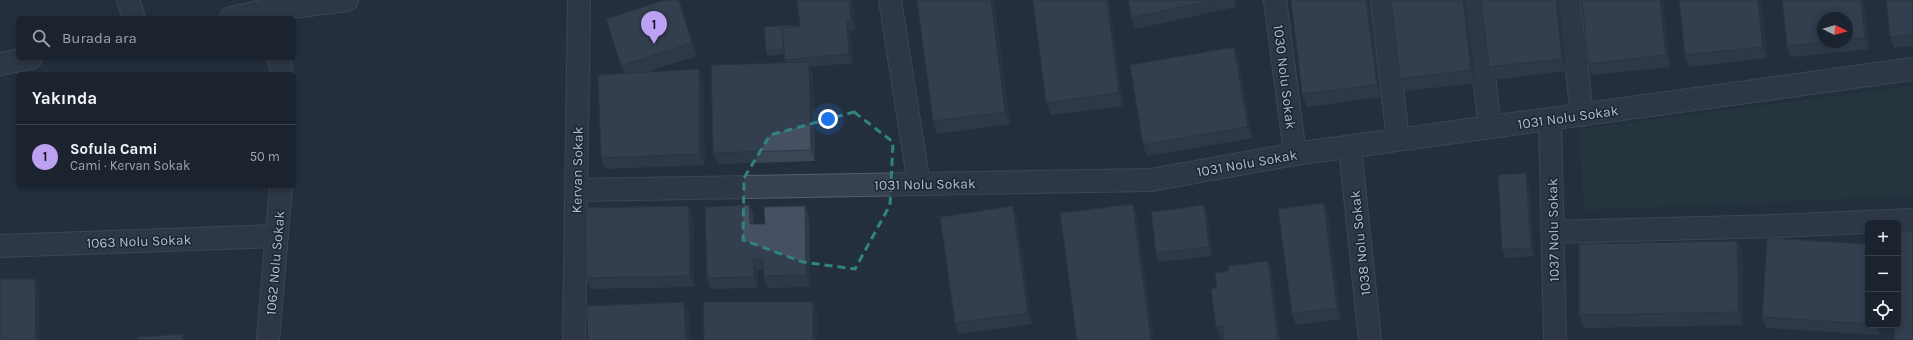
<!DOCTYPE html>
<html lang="tr">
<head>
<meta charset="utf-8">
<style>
  :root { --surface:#1b232e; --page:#242b36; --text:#f1f3f6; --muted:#a0a4aa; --line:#39404a; --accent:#bca0f2 }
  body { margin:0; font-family:Karla,sans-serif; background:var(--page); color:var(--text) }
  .controls { position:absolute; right:12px; bottom:12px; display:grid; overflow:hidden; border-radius:6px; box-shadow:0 2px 6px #0003 }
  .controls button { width:36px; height:36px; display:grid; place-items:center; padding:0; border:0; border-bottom:1px solid var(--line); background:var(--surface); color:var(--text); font:20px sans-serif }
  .compass { position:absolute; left:1817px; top:12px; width:36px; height:36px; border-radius:50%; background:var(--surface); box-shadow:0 2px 6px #0003; rotate:96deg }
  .you { position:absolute; left:828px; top:119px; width:14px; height:14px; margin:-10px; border:3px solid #fff; border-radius:50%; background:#1a73e8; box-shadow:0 0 0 6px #1a73e833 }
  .badge { display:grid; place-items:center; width:26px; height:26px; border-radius:50%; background:var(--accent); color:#111; font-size:13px; font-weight:700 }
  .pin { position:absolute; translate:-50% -33px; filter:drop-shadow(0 1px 2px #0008) }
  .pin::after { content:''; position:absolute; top:21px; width:14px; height:12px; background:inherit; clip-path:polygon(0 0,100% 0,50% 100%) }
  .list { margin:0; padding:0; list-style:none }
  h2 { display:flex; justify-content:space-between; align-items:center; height:52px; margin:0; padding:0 16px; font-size:17px }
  h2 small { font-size:13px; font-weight:400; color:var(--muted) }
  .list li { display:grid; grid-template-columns:26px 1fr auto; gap:12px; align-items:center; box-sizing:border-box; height:64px; padding:0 16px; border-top:1px solid var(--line) }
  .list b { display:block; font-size:15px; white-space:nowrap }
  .list p { margin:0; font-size:13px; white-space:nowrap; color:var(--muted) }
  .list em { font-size:13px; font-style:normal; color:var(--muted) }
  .icon { flex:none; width:22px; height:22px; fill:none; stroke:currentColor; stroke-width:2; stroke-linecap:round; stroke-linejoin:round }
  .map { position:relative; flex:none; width:1913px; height:340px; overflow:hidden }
  .search { position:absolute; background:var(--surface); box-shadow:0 2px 6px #0003; left:16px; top:16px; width:280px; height:44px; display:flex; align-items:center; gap:10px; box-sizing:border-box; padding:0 14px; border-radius:6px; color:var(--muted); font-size:15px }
  .panel { position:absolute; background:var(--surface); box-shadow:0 2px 6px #0003; left:16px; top:72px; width:280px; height:116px; border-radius:6px }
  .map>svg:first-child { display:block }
  .green { fill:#263c3f }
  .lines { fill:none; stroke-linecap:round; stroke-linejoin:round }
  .minor-casing { stroke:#565f6c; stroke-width:24 }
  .minor { stroke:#38414e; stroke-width:22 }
  .wall { fill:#3b4654; fill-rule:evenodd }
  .shaded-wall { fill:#303945 }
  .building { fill:#455162; stroke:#303945 }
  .marked { fill:none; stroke:#308480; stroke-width:3; stroke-dasharray:8 5; stroke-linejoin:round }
  .labels { text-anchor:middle; stroke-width:3; stroke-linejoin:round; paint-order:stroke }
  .street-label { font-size:14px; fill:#b4bcc9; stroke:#1d2633 }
</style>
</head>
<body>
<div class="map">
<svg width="1913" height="340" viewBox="0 0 1913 340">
  <rect width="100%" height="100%" fill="#242f3e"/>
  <path class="green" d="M1913,86V196L1584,210L1579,129Z"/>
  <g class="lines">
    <defs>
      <path id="minor" d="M128,0L134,18
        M890,0L919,184
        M1275,0L1295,154
        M1382,0L1398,140
        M1475,0L1490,127
        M1569,0L1582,115
        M231,18L268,10L347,0
        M279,58L282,74
        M0,64L31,58
        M1550,119L1555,340
        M1350,147L1370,340
        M576,190L1151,180L1295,154L1913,69
        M1553,232L1775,226L1913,220
        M0,246L277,236
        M268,340L281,186
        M574,340L579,0"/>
    </defs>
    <use href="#minor" class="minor-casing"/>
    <use href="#minor" class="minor"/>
  </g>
  <path class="wall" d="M852,0L855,30L850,31L853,63L810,67L813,74L815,161L718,164L713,153L787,63L785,60V54L767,56L766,51L800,26Z
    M994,0L1010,124L937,134L933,121Z
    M1033,0H1109L1123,106L1051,115L1046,103Z
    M1128,0H1235L1236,7L1135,29L1131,18Z
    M1369,0L1381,97L1307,107L1302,94Z
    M1391,0H1466L1476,83L1405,91L1400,79Z
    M1481,0H1559L1567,71L1493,80L1489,67Z
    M1663,0L1670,67L1592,75L1588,64Z
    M1679,0H1761L1767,58L1689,67L1685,55Z
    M1864,0L1869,49L1791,57L1787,46ZM1847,18V42H1823Z
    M1913,0V46L1894,48L1890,37Z
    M682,9L697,56L646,72L699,69L703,81L705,165L605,169L601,158L624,74L621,66Z
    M1234,47L1238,58L1252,138L1147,156L1143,145Z
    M1529,182L1534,256L1505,258L1502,249Z
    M1324,203L1328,214L1341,319L1296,325L1292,314Z
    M749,205L754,217V224H765L805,206L809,217L810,287L768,288L764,276V270H757L758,288L711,289L707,278Z
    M689,206L693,217L694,287L590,289L586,278Z
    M1207,214L1212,256L1159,262L1156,253Z
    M1017,218L1032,324L959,334L955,323Z
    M1737,241L1742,253L1743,325L1584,328L1579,315Z
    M1868,244V325H1881L1880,335L1766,328L1762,317Z
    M1272,272L1280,340H1224V337L1220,338L1216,327Z"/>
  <path class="shaded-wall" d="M679,0L682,9L697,56L692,43Z
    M849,0H852L855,30L851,21Z
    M991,0H994L1010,124L1005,112Z
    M1107,0H1109L1123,106L1119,93Z
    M1366,0H1369L1381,97L1377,85Z
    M1463,0H1466L1476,83L1471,70Z
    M1556,0H1559L1567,71L1562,59Z
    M1660,0H1663L1670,67L1666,55Z
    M1758,0H1761L1767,58L1763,47Z
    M1861,0H1864L1869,49L1865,38Z
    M847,22L850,31L853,63L849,54Z
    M1234,47L1238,58L1252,138L1248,127Z
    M809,62L813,74L815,161L811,150Z
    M699,69L703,81L705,165L700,154Z
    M1526,173L1529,182L1534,256L1531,248Z
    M1324,203L1328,214L1341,319L1337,308Z
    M1133,204L1137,216L1154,340H1151Z
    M749,205L754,217V236L750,224Z
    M1204,205L1207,214L1212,256L1209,247Z
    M689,206L693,217L694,287L690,276Z
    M805,206L809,217L810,287L806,275Z
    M1013,206L1017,218L1032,324L1028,313Z
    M1737,241L1742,253L1743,325L1739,312Z
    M753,259L757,270L758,288L754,277Z
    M1268,261L1272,272L1280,340H1278Z
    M35,279L39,290L40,340H36Z
    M684,302L689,313L690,340H686Z
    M813,302L817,313V340H813Z
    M1876,325H1881L1880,335Z
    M183,334L185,340H182Z"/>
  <path class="building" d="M665,0H679L692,43L621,66L606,19Z
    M797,0H849L851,21L847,22L849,54L785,60L782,28L800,26Z
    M917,0H991L1005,112L933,121Z
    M1033,0H1107L1119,93L1046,103Z
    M1128,0H1214L1131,18Z
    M1291,0H1366L1377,85L1302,94Z
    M1391,0H1463L1471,70L1400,79Z
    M1481,0H1556L1562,59L1489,67Z
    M1582,0H1660L1666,55L1588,64Z
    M1679,0H1758L1763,47L1685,55Z
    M1782,0H1861L1865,38L1847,40V18H1823V42H1826L1787,46Z
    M1886,0H1913V35L1890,37Z
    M793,25V27L782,28L784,49L766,51L764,27Z
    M1234,47L1248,127L1143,145L1130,65Z
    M809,62L811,150L713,153L711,65Z
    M699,69L700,154L601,158L598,75Z
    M1526,173L1531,248L1502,249L1498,175Z
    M1324,203L1337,308L1292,314L1278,209Z
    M1133,204L1151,340H1077L1060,213Z
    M749,205L750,224H765L764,207L805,206L806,275L764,276L763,259H753L754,277L707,278L705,207Z
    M1204,205L1209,247L1156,253L1151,212Z
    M689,206L690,276L586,278L585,208Z
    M1013,206L1028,313L955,323L940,217Z
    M1899,230L1913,231V340H1894L1895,325H1898V259Z
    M1767,238L1868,244V324L1762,317Z
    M1737,241L1739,312L1579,315V244Z
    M1268,261L1278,339L1273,340H1224L1222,326L1216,327L1211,289L1217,288L1215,273L1229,271L1228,266Z
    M0,279H35L36,340H0Z
    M684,302L686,340H588L586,306Z
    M703,302H813V340H704Z
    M183,334L182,340H138V337Z"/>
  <path d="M0 0H1913V340H0ZM854,112L893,142L890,205L855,269L803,262L743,240L744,178L770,135Z" fill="#242f3e" fill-opacity=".55" fill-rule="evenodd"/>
  <path class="marked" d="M854,112L893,142L890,205L855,269L803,262L743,240L744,178L770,135Z"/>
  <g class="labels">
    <g class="street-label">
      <text transform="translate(1285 77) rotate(83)" y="5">1030 Nolu Sokak</text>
      <text transform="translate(1568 117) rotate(-8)" y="5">1031 Nolu Sokak</text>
      <text transform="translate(1247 163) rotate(-10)" y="5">1031 Nolu Sokak</text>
      <text transform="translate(577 170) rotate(-89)" y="5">Kervan Sokak</text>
      <text transform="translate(925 184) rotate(-1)" y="5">1031 Nolu Sokak</text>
      <text transform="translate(1553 230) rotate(-91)" y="5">1037 Nolu Sokak</text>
      <text transform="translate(139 241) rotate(-2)" y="5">1063 Nolu Sokak</text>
      <text transform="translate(1360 243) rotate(-96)" y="5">1038 Nolu Sokak</text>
      <text transform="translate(275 263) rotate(-85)" y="5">1062 Nolu Sokak</text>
    </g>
  </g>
</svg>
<div class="controls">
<button>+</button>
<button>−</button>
<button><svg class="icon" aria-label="locate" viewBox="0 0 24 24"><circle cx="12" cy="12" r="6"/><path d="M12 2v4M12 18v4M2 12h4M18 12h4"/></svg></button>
</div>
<svg class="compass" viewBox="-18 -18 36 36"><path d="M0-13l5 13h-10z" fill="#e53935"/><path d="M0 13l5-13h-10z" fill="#a0a4aa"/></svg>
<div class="you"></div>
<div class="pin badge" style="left:654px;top:44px">1</div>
<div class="search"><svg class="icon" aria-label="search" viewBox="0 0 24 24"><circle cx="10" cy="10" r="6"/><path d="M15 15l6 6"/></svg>Burada ara</div>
<section class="panel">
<h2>Yakında<small></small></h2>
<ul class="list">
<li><span class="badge">1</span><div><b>Sofula Cami</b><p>Cami · Kervan Sokak</p></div><em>50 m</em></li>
</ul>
</section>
</div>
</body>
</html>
